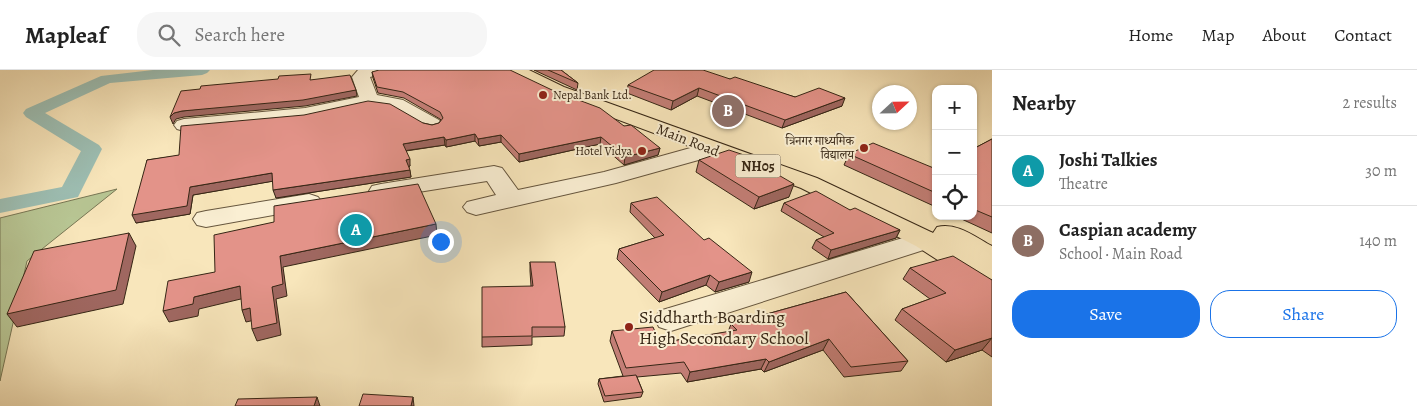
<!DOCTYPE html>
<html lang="en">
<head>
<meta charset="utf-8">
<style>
  :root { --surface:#fff; --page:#f6f6f6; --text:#222; --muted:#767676; --line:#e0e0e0; --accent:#1a73e8 }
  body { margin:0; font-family:Alegreya,"Noto Serif Devanagari",serif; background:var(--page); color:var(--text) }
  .controls { position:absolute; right:15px; top:15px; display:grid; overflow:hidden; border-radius:10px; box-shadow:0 1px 4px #0004 }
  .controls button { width:45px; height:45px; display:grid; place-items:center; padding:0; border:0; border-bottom:1px solid var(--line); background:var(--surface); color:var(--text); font:25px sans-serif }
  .compass { position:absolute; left:872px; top:15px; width:45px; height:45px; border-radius:50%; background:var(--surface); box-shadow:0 1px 4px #0004; rotate:68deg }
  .you { position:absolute; left:440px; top:171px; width:18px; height:18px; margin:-12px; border:4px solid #fff; border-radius:50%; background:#1a73e8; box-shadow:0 0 0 8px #1a73e833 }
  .badge { display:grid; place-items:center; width:32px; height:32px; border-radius:50%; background:var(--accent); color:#fff; font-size:16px; font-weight:700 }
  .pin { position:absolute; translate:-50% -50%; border:2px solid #fff; box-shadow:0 1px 5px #0006 }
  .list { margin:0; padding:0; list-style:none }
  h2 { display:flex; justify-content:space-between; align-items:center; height:65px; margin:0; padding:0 20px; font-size:21px }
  h2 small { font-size:16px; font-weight:400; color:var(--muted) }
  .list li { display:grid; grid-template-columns:32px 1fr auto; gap:15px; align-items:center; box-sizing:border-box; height:70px; padding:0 20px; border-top:1px solid var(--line) }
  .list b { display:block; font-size:19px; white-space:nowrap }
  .list p { margin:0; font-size:16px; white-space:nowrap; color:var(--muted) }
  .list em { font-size:16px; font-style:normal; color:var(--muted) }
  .actions { display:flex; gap:10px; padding:15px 20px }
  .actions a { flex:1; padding:11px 0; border:1px solid var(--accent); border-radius:20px; text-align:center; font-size:18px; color:var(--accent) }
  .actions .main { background:var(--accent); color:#fff }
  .icon { flex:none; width:28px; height:28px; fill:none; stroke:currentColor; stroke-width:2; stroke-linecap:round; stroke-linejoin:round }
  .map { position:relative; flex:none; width:992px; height:336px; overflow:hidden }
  header { display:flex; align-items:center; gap:30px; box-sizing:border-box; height:70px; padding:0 25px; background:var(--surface); border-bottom:1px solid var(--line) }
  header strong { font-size:24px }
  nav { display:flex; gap:28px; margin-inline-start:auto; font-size:18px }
  .search { width:350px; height:45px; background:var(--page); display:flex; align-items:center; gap:12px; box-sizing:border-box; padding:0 18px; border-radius:20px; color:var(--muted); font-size:19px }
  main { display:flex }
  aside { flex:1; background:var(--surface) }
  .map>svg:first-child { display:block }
  .green { fill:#b8c694; stroke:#777654 }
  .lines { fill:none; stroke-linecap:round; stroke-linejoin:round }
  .canal { fill:#9dbfb4; fill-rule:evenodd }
  .minor-casing { stroke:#66563e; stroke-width:2 }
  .major-casing { stroke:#362615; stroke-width:2 }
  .minor { fill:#faefd3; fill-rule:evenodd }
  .major { fill:#f8e6bb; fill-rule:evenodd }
  .wall { fill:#c37e76; stroke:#362615 }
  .shaded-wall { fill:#9f6760; stroke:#362615 }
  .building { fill:#e39389; stroke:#362615 }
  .poi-dot { fill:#8f2418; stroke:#faefd3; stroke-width:2 }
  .labels { text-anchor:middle; stroke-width:4; stroke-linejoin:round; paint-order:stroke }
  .far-poi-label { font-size:12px; fill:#362615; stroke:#faefd3; text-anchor:end }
  .shield { fill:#faefd3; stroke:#71624e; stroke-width:1 }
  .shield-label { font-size:14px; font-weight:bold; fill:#362615 }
  .street-label { font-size:15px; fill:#362615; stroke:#faefd3 }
  .near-poi-label { font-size:18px; fill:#362615; stroke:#faefd3; text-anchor:start }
</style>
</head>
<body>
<header>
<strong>Mapleaf</strong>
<div class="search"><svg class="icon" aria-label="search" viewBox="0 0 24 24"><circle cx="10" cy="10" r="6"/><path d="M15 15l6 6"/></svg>Search here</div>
<nav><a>Home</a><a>Map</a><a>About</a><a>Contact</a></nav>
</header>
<main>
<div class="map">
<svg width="992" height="336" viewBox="0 0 992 336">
  <rect width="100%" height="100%" fill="#f8e6bb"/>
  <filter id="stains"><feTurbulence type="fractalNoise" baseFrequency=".004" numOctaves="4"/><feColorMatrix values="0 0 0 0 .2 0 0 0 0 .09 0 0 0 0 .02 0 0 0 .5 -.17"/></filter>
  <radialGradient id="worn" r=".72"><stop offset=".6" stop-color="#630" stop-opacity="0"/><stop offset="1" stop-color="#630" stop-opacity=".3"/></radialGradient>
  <path class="green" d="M117,119L27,191L0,311V148Z"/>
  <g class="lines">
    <path class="canal" d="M153,0H210L207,3L202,5L110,13L45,43L99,75L102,79L78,127L0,143V129L62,117L81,81L26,47L23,43L26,39L101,6Z"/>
    <defs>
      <path id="minor" d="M358,0H385L383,4L370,7L377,25L403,30L439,50L442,54L439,58L432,60L425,58L391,39L369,36L305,50L184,61L177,59L174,55L177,51L184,49L305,38L359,27L352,7Z
        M712,72L720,74L723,79L720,84L616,113L476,145L467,142L463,137L467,132L496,125L487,111L381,128L372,126L369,121L372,116L381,114L494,96L502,98L518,120L604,102Z
        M309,124L318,127L322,132L318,137L206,157L197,155L193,149L197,143L206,141Z
        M926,161L936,164L940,170L936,176L671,261L659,257L655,249L659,241Z"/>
      <path id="major" d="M508,0H529L564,17L817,108L933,163L937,157C957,152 975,167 992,176V221L981,218L916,176L801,118L552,25L510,4Z"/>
    </defs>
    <use href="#minor" class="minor-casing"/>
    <use href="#major" class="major-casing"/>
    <use href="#minor" class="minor"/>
    <use href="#major" class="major"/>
  </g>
  <path class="wall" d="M534,0H561L578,13L577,20Z
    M372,2L624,56L660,78L658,85L624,95L600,74L519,92L501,72L479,76L475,71L446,77L445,75L406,81L410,96L409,97L411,107L276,128L273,111L193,125L190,144L136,153L147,90L423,53L432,55L439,53L441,50L440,49L404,28L378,23L373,8Z
    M730,9L795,27L842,36L782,58L697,26L671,40L627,23L628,15Z
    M992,69V163L955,146H973V79Z
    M849,84L936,99V137L844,95Z
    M699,90L789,127L754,139L696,102Z
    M631,133L749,212L715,222L706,215L659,232L617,189L619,179L655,168L630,142Z
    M784,133L850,140L900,160L896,168L828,189L812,178L816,170L824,167L781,141Z
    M530,192L565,257L564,266L532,267V275L482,277V267L531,216L530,201Z
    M910,198L992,210V287L982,280L946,292L895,250L902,239L930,229L903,209Z
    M846,222L908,291L901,301L844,307L823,280L764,302L761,299L687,312L681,303L637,307L643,322L641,327L604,332L598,314L599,309L623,306L610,271L612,261L660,273L728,262L731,254Z"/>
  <path class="shaded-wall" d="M699,18L697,26L671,40L673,31Z
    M356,20L357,26L305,36L184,47L176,49L173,54L170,47L174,43L182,41Z
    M845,28L842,36L782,58L785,50Z
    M475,64V71L446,77V70Z
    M501,65V72L479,76L478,69Z
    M444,67L445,75L403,81V74Z
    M601,67L600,74L519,92V84Z
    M660,78L658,85L624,95L625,87Z
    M410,89V96L407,97L406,90Z
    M410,100L411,107L276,128L273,120Z
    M272,103L274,111L193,125L190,144L136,153L132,145L190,117Z
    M794,114L789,127L754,139L759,127Z
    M436,154L437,165L283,197L287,226L276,229L281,265L257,271L252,259L272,217L280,186Z
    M900,160L896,168L828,189L831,180Z
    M129,163L136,176L123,234L17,257L7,244Z
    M752,202L749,212L715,222L719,212Z
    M710,205L706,215L659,232L662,222Z
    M240,216L245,228L199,239L198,246L169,252L163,241L194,227Z
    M250,238L255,250L246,252L242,240Z
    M992,268L982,280L946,292L955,280Z
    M829,269L823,280L764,302L769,292Z
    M766,289L761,299L687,312L690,302Z
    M317,327L320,336H314Z
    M413,327L414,336H411Z"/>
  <path class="building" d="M379,0H510L552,20L600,38L624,56L631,55L660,78L625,87L601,67L519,84L501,65L478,69L475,64L446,70L444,67L403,74L410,89L406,90L410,100L273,120L272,103L190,117L187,136L132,145L147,90L179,85L181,56L304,45L368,31L390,34L423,53L432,55L439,53L443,48L440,42L403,22L377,17L372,2Z
    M548,0H561L578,13Z
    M654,0H703L730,9L735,7L795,27L819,18L845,28L785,50L699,18L673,31L628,15Z
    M311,4L310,10L350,5L356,20L303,30L182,41L174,43L170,47L181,21L200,19L201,16L278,9L279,6Z
    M992,69V147L973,139V79Z
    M873,73L936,99V123L849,84Z
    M729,80L744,85L794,114L759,127L699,90Z
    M418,114L436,154L280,186L283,214L272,217L277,253L252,259L250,238L242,240L240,216L194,227L193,234L163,241L168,211L215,202L214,165L274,152V136Z
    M816,121L850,140L855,138L900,160L831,180L816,170L834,163L784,133Z
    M657,127L704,170L709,168L752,202L719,212L710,205L662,222L619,179L664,165L631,133Z
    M129,163L116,220L7,244L34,181Z
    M953,186L992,210V268L955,280L902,239L946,223L910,198Z
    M530,192H555L565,257H532V266L482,267V217L533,216Z
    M846,222L908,291L851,297L829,269L769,292L766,289L690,302L684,292L626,298L612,261L653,257L660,273L737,260L731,254Z
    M636,305L643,322L605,326L599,309Z
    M363,324L413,327L411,336H359Z
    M317,327L314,336H235L238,329Z"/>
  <g class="poi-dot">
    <circle cx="543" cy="25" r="5"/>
    <circle cx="864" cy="78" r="5"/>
    <circle cx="642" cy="81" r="5"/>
    <circle cx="629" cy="257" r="5"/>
  </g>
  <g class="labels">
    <g class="far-poi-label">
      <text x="553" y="29" text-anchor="start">Nepal Bank Ltd.</text>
      <text x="854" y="75">त्रिनगर माध्यमिक<tspan x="854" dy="14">विद्यालय</tspan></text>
      <text x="632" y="85">Hotel Vidya</text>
    </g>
    <rect class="shield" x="735.5" y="84.5" width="45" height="23" rx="4"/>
    <g class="shield-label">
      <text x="758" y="101">NH05</text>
    </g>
    <g class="street-label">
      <text transform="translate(688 70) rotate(21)" y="5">Main Road</text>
    </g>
    <g class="near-poi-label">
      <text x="639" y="253">Siddharth Boarding<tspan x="639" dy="21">High Secondary School</tspan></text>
    </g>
  </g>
  <rect width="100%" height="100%" filter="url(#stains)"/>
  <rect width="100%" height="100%" fill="url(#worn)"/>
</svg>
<div class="controls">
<button>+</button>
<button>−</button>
<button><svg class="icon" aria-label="locate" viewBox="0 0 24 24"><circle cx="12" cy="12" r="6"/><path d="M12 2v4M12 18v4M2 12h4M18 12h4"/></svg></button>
</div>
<svg class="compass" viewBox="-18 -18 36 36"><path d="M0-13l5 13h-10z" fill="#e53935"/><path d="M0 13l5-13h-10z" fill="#767676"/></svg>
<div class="you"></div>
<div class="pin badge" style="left:356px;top:160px;background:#0f9aa8">A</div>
<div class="pin badge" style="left:728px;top:41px;background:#8d6e63">B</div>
</div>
<aside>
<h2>Nearby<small>2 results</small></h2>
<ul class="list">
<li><span class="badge" style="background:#0f9aa8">A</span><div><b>Joshi Talkies</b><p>Theatre</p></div><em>30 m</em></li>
<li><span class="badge" style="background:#8d6e63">B</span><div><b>Caspian academy</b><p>School · Main Road</p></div><em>140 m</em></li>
</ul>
<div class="actions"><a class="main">Save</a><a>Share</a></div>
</aside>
</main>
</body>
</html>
